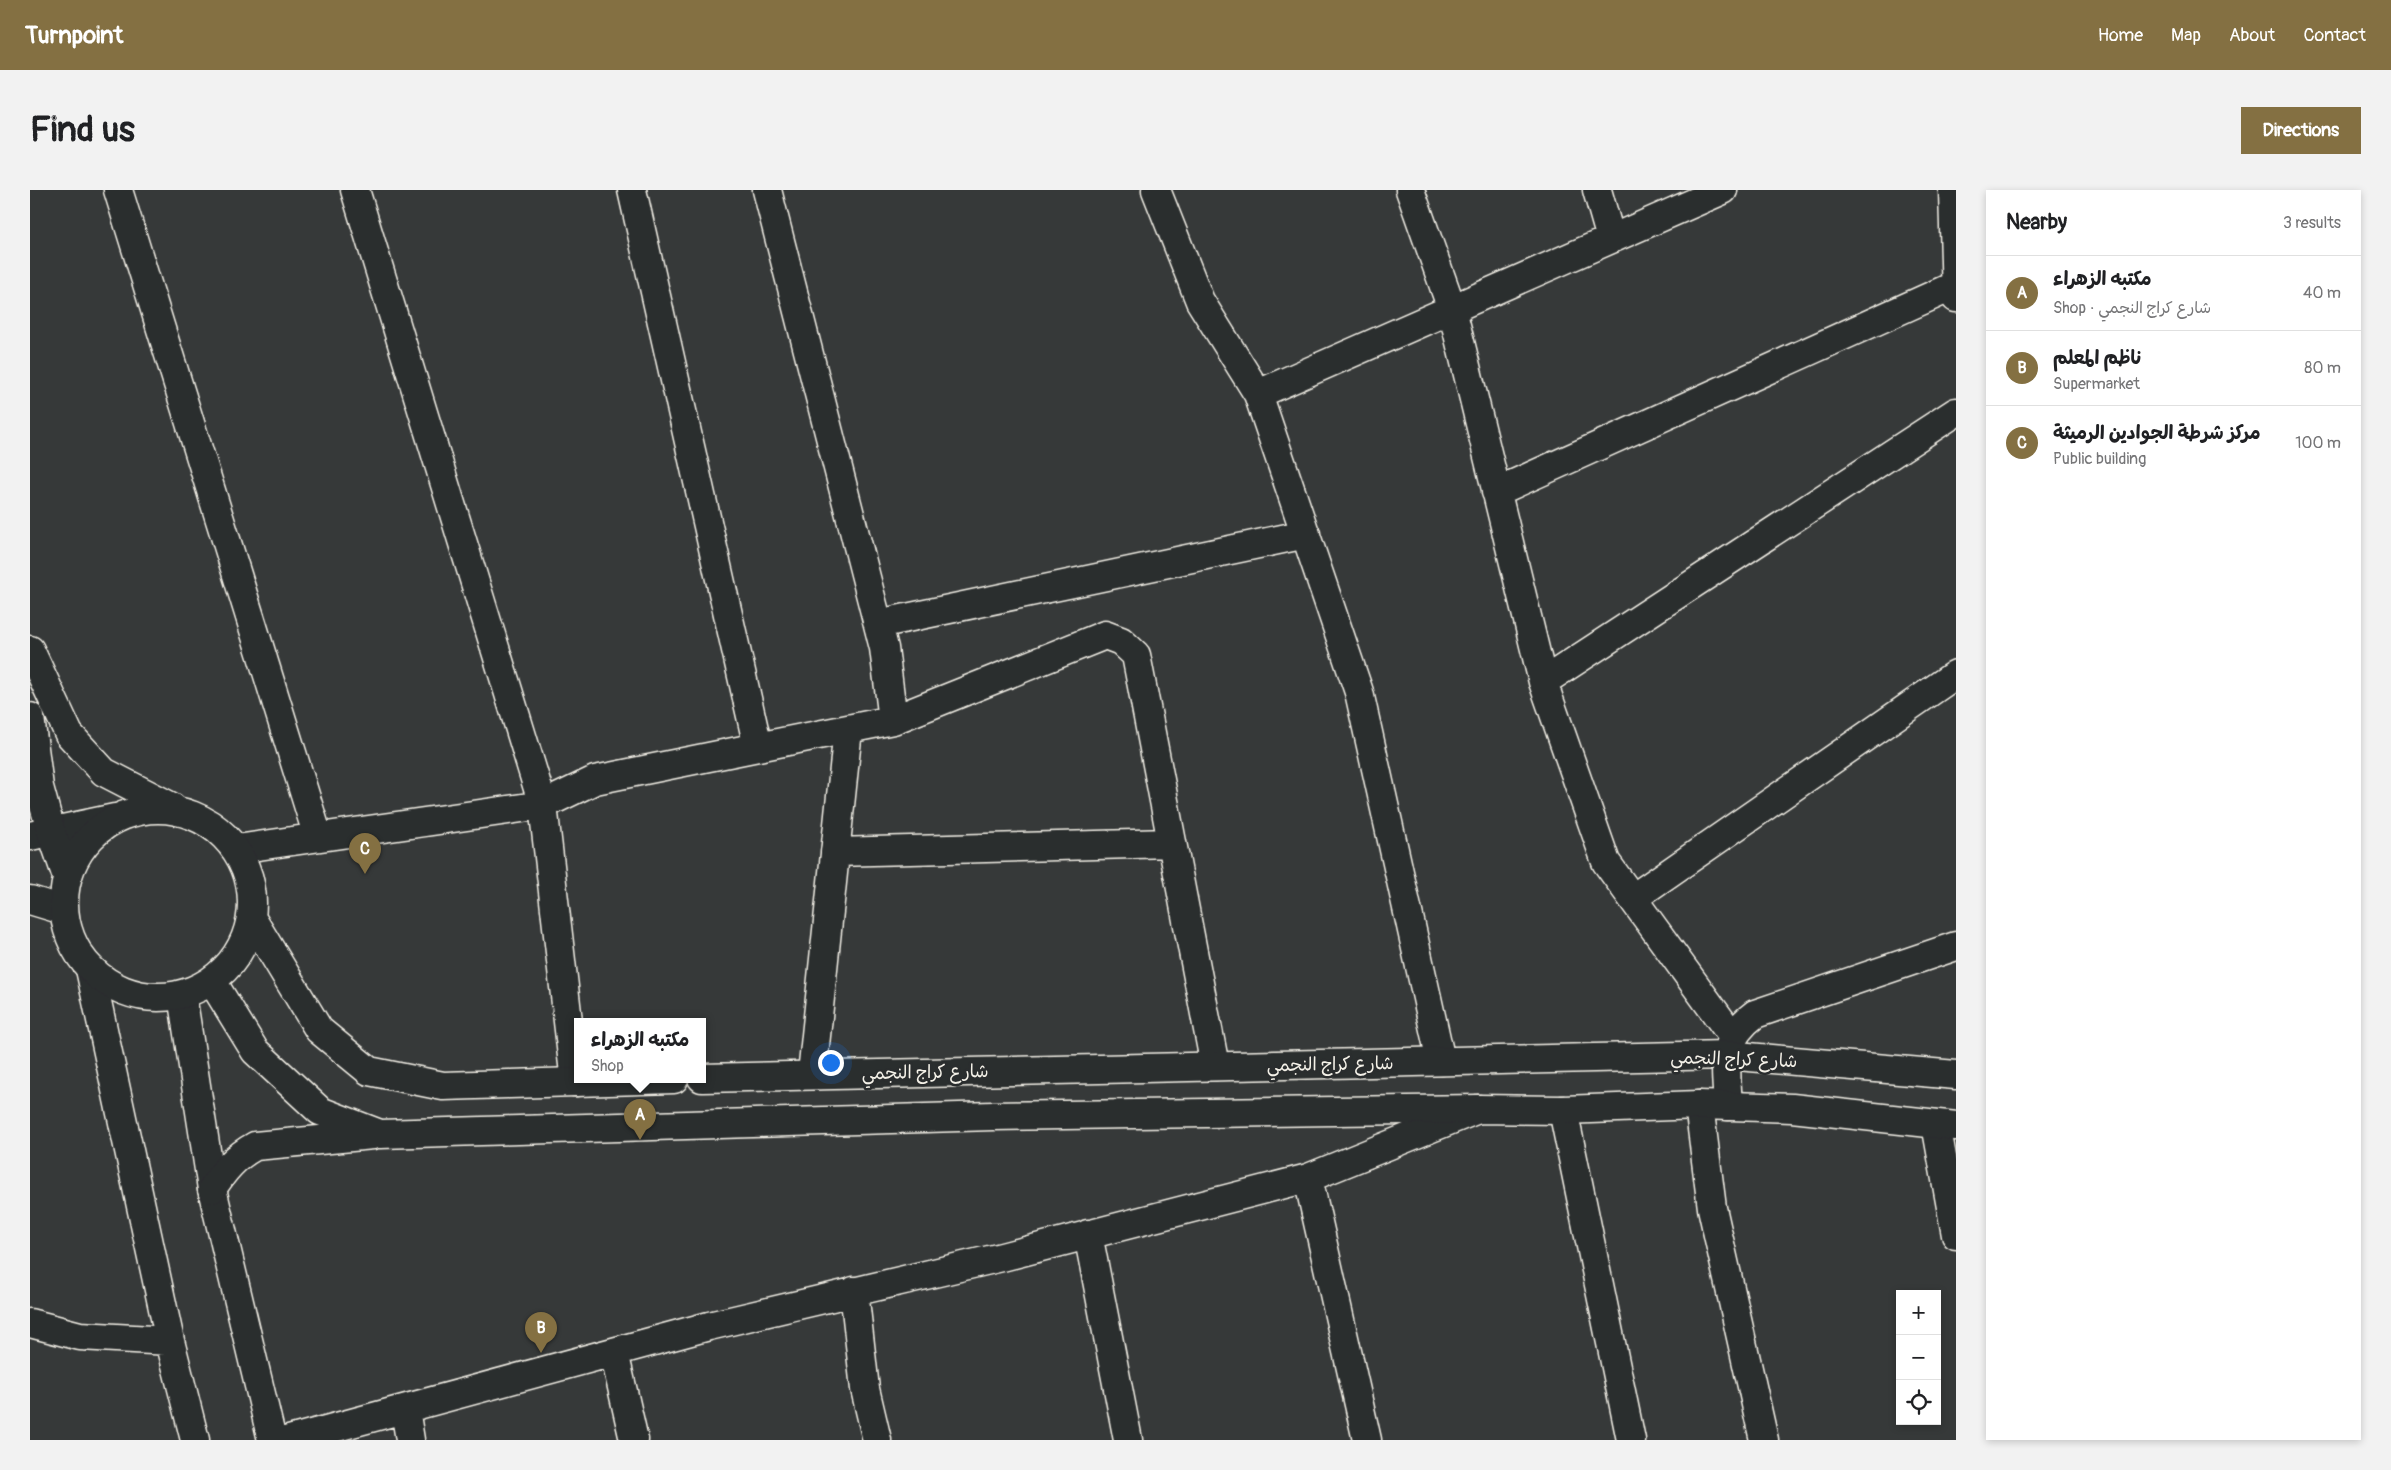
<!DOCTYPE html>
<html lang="en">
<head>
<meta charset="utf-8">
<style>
  :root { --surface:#fff; --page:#f2f2f2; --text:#202124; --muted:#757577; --line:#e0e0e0; --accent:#847042 }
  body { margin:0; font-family:Pangolin,"Playpen Sans Arabic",sans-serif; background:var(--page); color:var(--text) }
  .controls { position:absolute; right:15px; bottom:15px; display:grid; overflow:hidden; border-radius:0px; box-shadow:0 2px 8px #0003 }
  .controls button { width:45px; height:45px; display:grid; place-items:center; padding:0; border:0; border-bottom:1px solid var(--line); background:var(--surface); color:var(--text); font:25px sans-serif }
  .you { position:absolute; left:800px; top:872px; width:18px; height:18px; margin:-12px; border:4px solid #fff; border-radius:50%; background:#1a73e8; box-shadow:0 0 0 8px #1a73e833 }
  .badge { display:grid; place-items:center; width:32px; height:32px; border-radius:50%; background:var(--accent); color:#fff; font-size:16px; font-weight:700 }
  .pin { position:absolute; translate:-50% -41px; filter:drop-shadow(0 1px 2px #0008) }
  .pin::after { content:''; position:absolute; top:26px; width:18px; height:15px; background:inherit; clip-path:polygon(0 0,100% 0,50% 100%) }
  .popup { position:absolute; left:544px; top:828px; width:132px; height:65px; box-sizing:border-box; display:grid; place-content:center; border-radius:0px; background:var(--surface); filter:drop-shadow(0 1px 4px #0005); font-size:16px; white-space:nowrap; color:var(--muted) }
  .popup b { font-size:19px; color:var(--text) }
  .popup::after { content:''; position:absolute; left:50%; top:100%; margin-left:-10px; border:10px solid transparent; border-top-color:var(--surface) }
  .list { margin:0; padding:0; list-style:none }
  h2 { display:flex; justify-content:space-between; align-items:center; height:65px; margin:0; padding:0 20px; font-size:21px }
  h2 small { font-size:16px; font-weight:400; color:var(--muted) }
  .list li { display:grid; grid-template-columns:32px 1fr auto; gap:15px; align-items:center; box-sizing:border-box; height:75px; padding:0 20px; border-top:1px solid var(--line) }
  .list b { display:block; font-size:19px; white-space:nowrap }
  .list p { margin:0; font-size:16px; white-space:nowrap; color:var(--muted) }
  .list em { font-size:16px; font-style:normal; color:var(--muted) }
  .icon { flex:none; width:28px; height:28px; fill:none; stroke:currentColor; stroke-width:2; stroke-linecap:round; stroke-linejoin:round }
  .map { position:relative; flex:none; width:1926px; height:1250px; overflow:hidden; border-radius:0px }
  header { display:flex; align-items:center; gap:30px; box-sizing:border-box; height:70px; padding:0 25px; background:var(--accent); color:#fff }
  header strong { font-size:24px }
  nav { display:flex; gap:28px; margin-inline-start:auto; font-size:18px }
  .intro { display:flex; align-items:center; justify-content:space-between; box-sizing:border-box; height:120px; padding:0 30px }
  h1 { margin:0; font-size:35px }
  .button { padding:12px 22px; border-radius:0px; background:var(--accent); color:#fff; font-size:18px; font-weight:700 }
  main { display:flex; gap:30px; padding:0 30px }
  aside { flex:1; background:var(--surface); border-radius:0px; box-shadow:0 2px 8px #0003 }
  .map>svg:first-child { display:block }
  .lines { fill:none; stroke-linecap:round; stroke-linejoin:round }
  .minor-casing { stroke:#f4f1e8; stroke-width:31 }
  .major-casing { stroke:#f4f1e8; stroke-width:31 }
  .minor { stroke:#2a2d2e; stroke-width:28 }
  .major { stroke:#2a2d2e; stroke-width:28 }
  .labels { text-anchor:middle; stroke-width:5; stroke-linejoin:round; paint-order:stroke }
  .street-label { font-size:18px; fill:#f4f1e8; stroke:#2a2d2e }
</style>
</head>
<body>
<header>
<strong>Turnpoint</strong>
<nav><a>Home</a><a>Map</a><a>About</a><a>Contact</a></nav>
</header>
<div class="intro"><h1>Find us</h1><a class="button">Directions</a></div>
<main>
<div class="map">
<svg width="1926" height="1250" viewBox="0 0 1926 1250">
  <rect width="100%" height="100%" fill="#363939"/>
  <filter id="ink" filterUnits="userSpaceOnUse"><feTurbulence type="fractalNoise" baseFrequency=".02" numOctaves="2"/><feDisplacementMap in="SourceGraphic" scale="10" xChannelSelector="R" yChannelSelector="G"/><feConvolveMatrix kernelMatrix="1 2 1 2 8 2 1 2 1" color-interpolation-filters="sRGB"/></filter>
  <g filter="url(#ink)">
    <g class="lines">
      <defs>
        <path id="minor" d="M88,0L288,647
          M325,0L513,615L545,892
          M737,0L854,458L863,530L1075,445L1091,451L1106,465L1185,876
          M1126,0L1170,111L1228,204L1329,502L1411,871
          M1380,0L1422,119L1513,492L1576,672L1703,847
          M1567,0L1581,49
          M1923,0L1926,108
          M1228,204L1693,0
          M1466,302L1926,95
          M848,434L1276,344
          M1513,492L1926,222
          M728,557L863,530
          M0,646L85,628
          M207,659L513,615L565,590L728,557L602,0
          M805,662L1142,653
          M1603,708L1926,484
          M0,710L33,720
          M60,779L140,1151L165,1250
          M152,805L182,999L242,1250
          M782,884L818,539
          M1669,915L1682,1018L1734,1250
          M1698,916C1696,877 1689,851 1725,824L1926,756
          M1533,920L1601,1250
          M1906,934L1926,1045
          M1278,988L1337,1250
          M1058,1044L1098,1250
          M824,1101L835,1199L847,1250
          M0,1133L50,1146L140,1151
          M584,1162L604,1250
          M375,1219L380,1250
          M259,1250L679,1136L972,1067L1278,988L1448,919"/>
        <path id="major" d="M0,460L39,544L74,582L142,617
          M0,527L9,597L21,641L37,687
          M34 713a94 94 0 1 1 188 0a94 94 0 1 1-188 0Z
          M222,729L289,840L339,881L413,896L644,889
          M182,791L225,861L290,921L350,944L963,926L1449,919L1533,920L1669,915L1762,918L1926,936
          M672,888L1696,865L1926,885
          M182,999C194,980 205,967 225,956L343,945"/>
      </defs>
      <use href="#minor" class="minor-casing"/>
      <use href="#major" class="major-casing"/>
      <use href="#minor" class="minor"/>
      <use href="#major" class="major"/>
    </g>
  </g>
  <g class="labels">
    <g class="street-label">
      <text transform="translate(1704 869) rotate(2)" y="6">شارع كراج النجمي</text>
      <text transform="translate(1300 874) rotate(-1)" y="6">شارع كراج النجمي</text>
      <text transform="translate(895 882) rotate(-1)" y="6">شارع كراج النجمي</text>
    </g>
  </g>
</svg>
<div class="controls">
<button>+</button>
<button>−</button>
<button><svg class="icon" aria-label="locate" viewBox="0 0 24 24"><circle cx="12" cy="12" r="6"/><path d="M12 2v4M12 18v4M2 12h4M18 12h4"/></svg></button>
</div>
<div class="you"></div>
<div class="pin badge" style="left:610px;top:950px">A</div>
<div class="popup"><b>مكتبه الزهراء</b>Shop</div>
<div class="pin badge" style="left:511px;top:1163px">B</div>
<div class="pin badge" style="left:335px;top:684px">C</div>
</div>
<aside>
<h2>Nearby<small>3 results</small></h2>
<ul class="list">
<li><span class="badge">A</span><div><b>مكتبه الزهراء</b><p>Shop · شارع كراج النجمي</p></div><em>40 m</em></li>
<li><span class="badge">B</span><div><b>ناظم المعلم</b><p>Supermarket</p></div><em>80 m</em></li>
<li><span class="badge">C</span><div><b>مركز شرطة الجوادين الرميثة</b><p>Public building</p></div><em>100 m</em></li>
</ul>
</aside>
</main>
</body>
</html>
